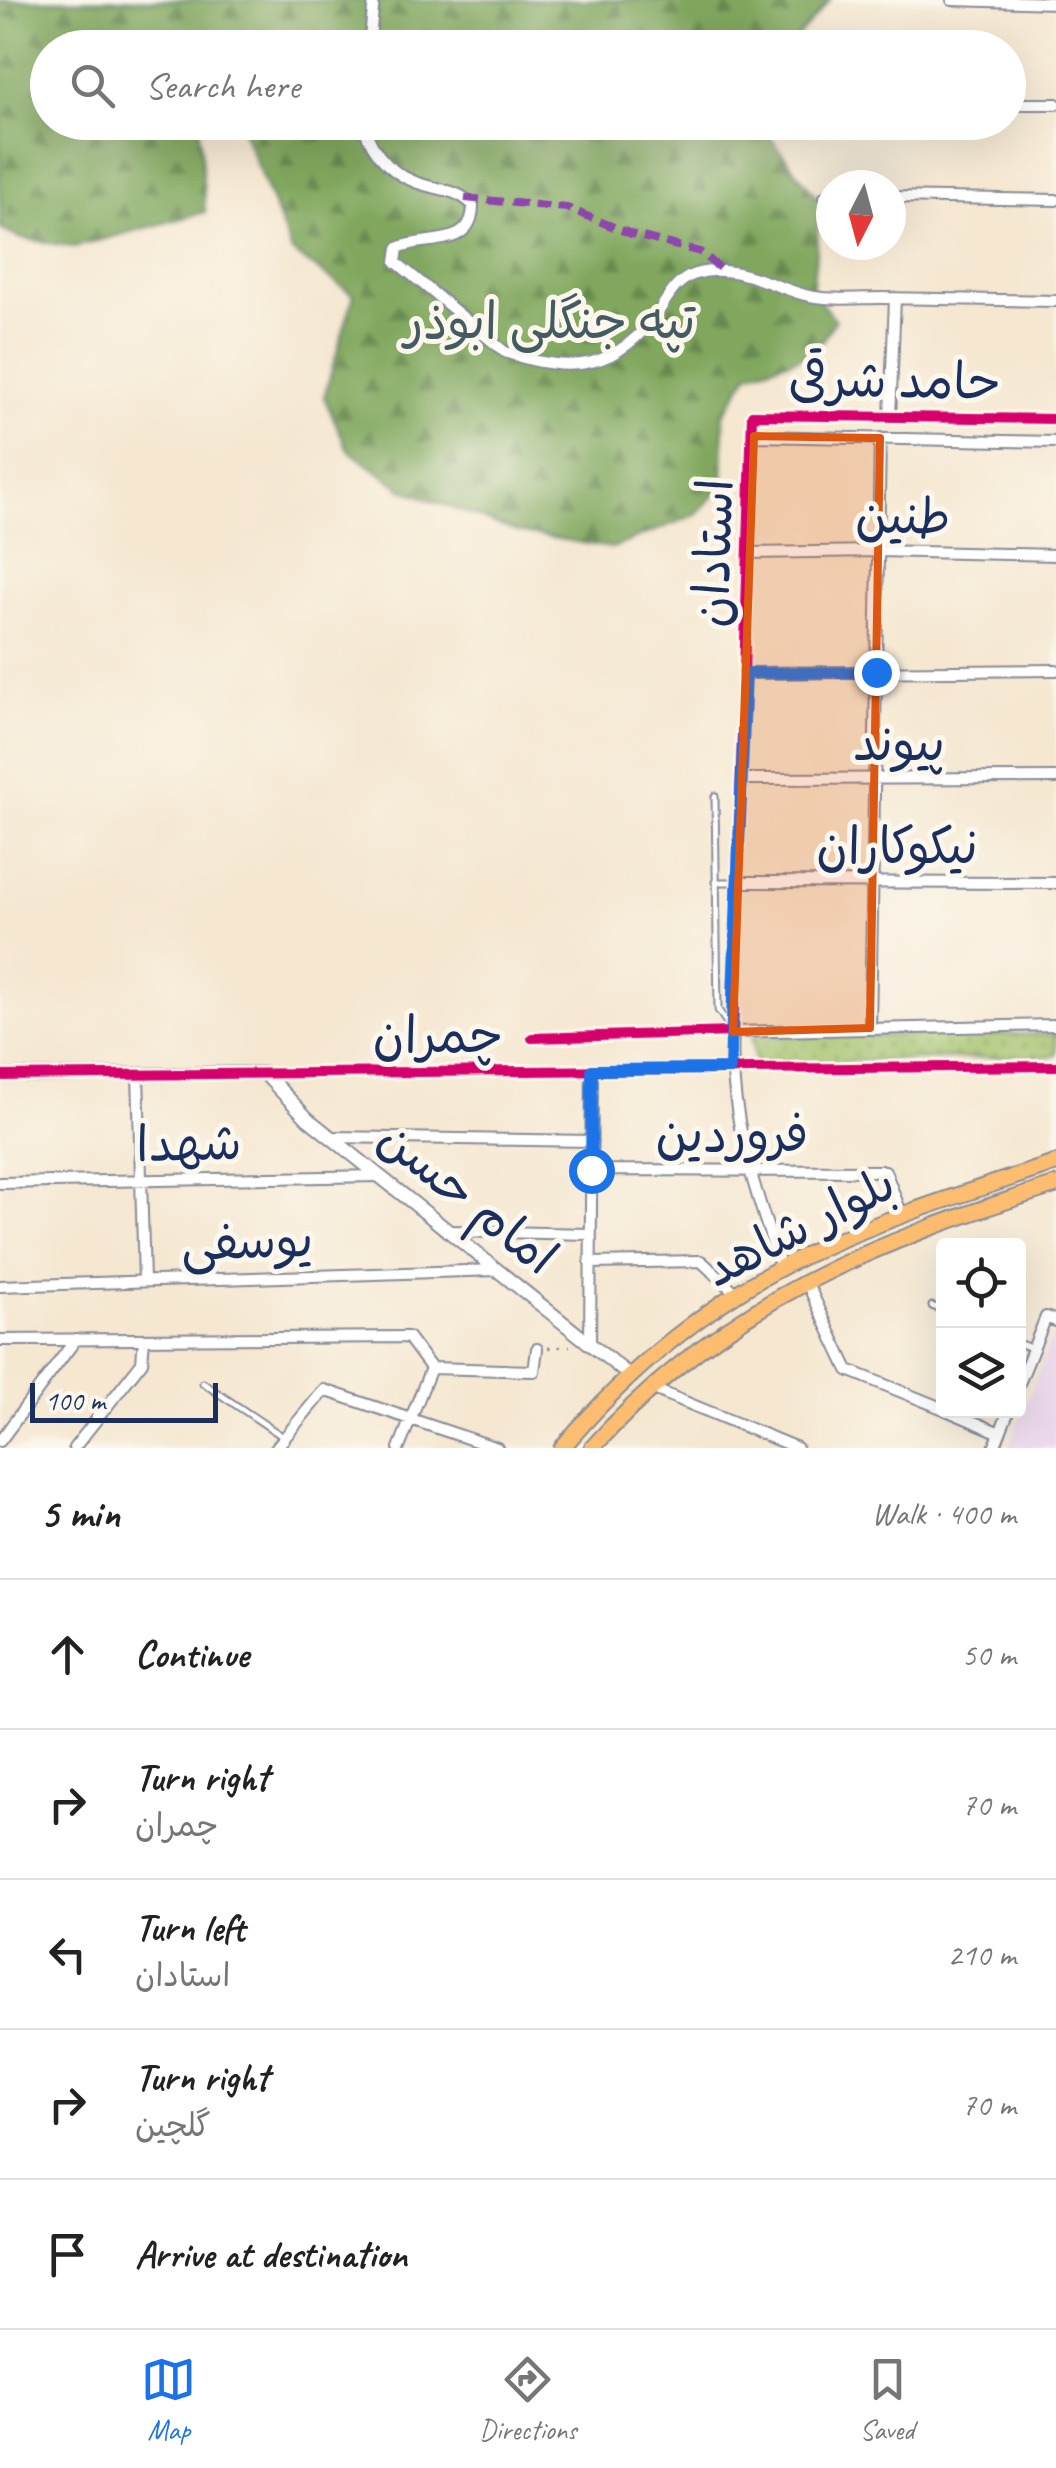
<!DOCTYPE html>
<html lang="en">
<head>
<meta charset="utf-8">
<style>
  :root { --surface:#fff; --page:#f2f2f2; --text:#222; --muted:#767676; --line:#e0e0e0; --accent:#1a73e8 }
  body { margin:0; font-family:Caveat,"Playpen Sans Arabic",sans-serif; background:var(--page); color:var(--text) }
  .controls { position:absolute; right:30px; bottom:30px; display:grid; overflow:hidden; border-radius:10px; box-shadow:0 10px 40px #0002 }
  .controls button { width:90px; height:90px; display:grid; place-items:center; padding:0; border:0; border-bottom:2px solid var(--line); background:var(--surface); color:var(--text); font:50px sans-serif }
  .compass { position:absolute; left:816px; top:170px; width:90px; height:90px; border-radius:50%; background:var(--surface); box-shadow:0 10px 40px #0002; rotate:186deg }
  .scale { position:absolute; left:30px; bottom:25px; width:188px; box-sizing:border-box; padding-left:10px; border:5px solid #1b2f5e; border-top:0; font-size:28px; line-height:35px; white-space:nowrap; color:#1b2f5e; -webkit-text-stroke:8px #fbf7ec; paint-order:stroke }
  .stop { position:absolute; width:30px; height:30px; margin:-22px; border:8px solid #1a73e8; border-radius:50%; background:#fff }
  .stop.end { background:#1a73e8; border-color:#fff; box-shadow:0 2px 10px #0008 }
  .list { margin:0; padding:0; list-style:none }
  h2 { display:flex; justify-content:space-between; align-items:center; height:130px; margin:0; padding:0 40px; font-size:42px }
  h2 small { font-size:32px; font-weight:400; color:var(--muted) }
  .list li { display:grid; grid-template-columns:65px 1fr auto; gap:30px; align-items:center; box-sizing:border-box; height:150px; padding:0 40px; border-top:2px solid var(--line) }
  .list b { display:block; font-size:38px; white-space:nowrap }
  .list p { margin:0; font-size:32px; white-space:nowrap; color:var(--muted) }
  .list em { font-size:32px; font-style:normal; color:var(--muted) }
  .icon { flex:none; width:55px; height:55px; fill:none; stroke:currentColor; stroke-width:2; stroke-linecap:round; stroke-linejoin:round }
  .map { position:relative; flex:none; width:1056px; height:1448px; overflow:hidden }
  .search { position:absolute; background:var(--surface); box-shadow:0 10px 40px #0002; left:30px; right:30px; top:30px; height:110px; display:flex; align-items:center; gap:25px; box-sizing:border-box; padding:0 35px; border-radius:55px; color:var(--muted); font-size:38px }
  .sheet { height:880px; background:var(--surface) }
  nav { display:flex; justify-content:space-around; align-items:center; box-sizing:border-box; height:140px; border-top:2px solid var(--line); background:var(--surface); font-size:28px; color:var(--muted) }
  nav a { display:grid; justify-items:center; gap:5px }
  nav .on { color:var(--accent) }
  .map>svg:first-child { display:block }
  .built { fill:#e9d2ed }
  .green { fill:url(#green-dots); stroke:#5e7864; stroke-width:2.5 }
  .forest { fill:url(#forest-firs); stroke:#4e6b5e; stroke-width:2.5 }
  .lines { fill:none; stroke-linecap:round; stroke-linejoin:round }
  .service-casing { stroke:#888b97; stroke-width:9 }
  .minor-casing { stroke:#888b97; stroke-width:14 }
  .tertiary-casing { stroke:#888b97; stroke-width:16 }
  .primary-casing { stroke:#888b97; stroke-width:19 }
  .path { stroke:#888b97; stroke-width:2.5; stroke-dasharray:2.5 8; stroke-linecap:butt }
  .service { stroke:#fff; stroke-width:5 }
  .minor { stroke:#fff; stroke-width:10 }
  .tertiary { stroke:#fff; stroke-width:12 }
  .primary { stroke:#fcbd6f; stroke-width:15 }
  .quiet { stroke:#8e44ad; stroke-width:8; stroke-dasharray:15 8; stroke-linecap:butt }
  .cycleway-casing { stroke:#fbf7ec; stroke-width:16 }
  .cycleway { stroke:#d6006c; stroke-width:10 }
  .route { stroke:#1a73e8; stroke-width:12 }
  .marked { fill:#de5710; fill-opacity:0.2; stroke:#de5710; stroke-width:8; stroke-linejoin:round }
  .labels { text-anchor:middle; stroke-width:10; stroke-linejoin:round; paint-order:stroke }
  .park-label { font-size:50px; fill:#435b61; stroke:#fbf7ec }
  .street-label { font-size:50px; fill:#1b2f5e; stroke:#fbf7ec }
</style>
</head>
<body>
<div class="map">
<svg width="1056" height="1448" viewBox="0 0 1056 1448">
  <defs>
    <pattern id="green-dots" width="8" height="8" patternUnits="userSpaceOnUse" patternTransform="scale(2.5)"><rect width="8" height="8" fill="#a1c169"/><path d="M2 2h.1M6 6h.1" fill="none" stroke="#829d5a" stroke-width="1.8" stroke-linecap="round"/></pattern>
    <pattern id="forest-firs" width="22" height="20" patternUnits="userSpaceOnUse" patternTransform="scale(2.5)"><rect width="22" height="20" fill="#80a75d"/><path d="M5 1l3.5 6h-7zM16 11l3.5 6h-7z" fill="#688850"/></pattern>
  </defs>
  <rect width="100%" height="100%" fill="#fbf7ec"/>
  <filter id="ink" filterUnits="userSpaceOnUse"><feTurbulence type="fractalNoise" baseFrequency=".01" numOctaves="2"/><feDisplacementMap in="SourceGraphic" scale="20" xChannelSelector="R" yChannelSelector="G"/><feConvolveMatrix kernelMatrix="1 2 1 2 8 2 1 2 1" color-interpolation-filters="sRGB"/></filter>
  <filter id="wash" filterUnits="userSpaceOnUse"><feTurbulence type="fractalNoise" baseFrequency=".0048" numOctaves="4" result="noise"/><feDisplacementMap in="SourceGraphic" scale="40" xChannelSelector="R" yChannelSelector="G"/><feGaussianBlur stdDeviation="2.25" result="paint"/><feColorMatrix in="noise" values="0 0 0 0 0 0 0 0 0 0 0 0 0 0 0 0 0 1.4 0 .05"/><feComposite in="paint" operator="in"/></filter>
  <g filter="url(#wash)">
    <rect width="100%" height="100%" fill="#f5e7d0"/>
    <path class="built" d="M1053,1334L1056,1335V1448H1008Z"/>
    <path class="green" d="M1051,1034H1056V1055L1051,1056L755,1064L752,1037Z"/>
    <path class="forest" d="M0,0H830L789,47L48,48V122L199,123L205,212L75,247L20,238L0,229Z
      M240,123H759L821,203L812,291L835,320L814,353L749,373L724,414L723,486L695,515L612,548L517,532L404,490L348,450L324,397L354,295L292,252Z"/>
  </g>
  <g filter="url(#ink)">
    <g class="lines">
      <defs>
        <path id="service" d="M715,796L718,1010L731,1029
          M715,882H737
          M932,1306L944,1311
          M1018,1343L1031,1348
          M203,1383L282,1436"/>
        <path id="minor" d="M952,0L1056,3
          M369,48L374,0
          M1008,104H1056
          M362,122C373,156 394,178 428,186C445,190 460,192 473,205C473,250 425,235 398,248L396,262L505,352C570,375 617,370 659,311C669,296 676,281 695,274C733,262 768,285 805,295C828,301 857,298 881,298C939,299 998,300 1056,301
          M825,197H831
          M891,197L1056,200
          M890,417L895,299
          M754,436L1056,442
          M750,553L878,551L1056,555
          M745,673L1056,670
          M742,779L1056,778
          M738,882L1056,883
          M870,1028L880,438
          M532,1038L733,1032L752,415L1056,419
          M264,1073L1056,1066
          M138,1074L144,1281
          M331,1137L592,1141
          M591,1170L885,1171L902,1215
          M0,1183L379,1176
          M448,1231L591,1234
          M590,1263L701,1261L737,1294
          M781,1268C755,1191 728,1114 733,1032L1056,1025
          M806,1281L848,1370L944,1409
          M0,1286L497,1270
          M0,1340L408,1337L431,1368L534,1371L537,1349
          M590,1344L592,1070
          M1018,1386L1046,1317L1056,1321
          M651,1388L797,1448
          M946,1410L1000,1433
          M0,1441L76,1339
          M74,1448L142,1362L144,1339
          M276,1448L324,1390L497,1448
          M399,1448L431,1368
          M994,1448L1009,1410"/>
        <path id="tertiary" d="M0,1076L264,1073L308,1119L630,1376"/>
        <path id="primary" d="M562,1448C628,1369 713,1299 806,1255C886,1217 972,1191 1056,1163
          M592,1448C723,1302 874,1242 1056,1185"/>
      </defs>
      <use href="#service" class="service-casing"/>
      <use href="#minor" class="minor-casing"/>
      <use href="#tertiary" class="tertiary-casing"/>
      <use href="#primary" class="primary-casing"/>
      <path class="path" d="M548,1348L570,1346"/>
      <use href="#service" class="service"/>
      <use href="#minor" class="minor"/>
      <use href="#tertiary" class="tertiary"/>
      <use href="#primary" class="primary"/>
      <path class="quiet" d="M465,198L567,208L631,234L700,252L723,271"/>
      <defs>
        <path id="cycleway" d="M532,1038L733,1032L752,415L1056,419
          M0,1076L1056,1066"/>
      </defs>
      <use href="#cycleway" class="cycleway-casing"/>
      <use href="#cycleway" class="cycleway"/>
    </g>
  </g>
  <g class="lines" filter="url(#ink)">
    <path class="route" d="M591,1170L592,1070L730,1069L746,673L876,672"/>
  </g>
  <path class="marked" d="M754,436L880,438L870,1028L733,1032Z"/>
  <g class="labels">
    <g class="park-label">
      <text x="550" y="338">تپه جنگلی ابوذر</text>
    </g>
    <g class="street-label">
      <text transform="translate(894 379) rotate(1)" y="18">حامد شرقی</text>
      <text transform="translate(903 515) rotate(1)" y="18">طنین</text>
      <text transform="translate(712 553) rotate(-88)" y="18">استادان</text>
      <text x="899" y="760">پیوند</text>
      <text x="897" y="863">نیکوکاران</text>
      <text x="438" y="1052">چمران</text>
      <text x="732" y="1151">فروردین</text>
      <text transform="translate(189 1142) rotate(-1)" y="18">شهدا</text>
      <text transform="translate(469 1196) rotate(39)" y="18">امام حسن</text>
      <text transform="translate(799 1225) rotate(-27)" y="18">بلوار شاهد</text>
      <text transform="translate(247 1240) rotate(-2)" y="18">یوسفی</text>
    </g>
  </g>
</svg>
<div class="controls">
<button><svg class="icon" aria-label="locate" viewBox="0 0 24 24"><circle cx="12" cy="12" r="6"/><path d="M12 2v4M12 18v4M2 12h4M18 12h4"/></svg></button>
<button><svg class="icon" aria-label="layers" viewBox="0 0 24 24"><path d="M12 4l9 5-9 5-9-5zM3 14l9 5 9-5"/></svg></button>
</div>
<svg class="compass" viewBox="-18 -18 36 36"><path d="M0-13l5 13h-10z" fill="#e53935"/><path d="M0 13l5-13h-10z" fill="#767676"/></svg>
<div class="scale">100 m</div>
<div class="stop" style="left:591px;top:1170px"></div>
<div class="stop end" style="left:876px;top:672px"></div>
<div class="search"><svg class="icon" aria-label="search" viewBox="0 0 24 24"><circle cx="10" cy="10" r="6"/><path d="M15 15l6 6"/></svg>Search here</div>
</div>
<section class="sheet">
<h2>5 min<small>Walk · 400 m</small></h2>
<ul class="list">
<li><svg class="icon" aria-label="ahead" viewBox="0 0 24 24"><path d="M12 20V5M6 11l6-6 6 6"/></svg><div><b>Continue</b></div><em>50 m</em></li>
<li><svg class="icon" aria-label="right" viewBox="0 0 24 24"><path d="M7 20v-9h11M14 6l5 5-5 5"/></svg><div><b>Turn right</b><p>چمران</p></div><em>70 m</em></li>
<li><svg class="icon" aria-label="left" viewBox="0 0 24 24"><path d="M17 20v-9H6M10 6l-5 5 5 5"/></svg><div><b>Turn left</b><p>استادان</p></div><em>210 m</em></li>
<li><svg class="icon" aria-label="right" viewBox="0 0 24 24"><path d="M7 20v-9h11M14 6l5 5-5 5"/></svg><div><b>Turn right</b><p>گلچین</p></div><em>70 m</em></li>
<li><svg class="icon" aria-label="arrive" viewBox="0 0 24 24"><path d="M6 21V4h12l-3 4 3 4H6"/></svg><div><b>Arrive at destination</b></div></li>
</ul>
</section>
<nav>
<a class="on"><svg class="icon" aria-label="map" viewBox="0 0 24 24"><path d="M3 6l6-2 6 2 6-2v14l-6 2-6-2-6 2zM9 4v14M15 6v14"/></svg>Map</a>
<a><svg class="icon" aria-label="directions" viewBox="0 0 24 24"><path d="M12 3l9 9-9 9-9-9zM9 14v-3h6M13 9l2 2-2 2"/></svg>Directions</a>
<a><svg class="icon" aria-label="saved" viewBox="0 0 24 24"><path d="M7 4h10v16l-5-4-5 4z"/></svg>Saved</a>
</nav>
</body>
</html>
